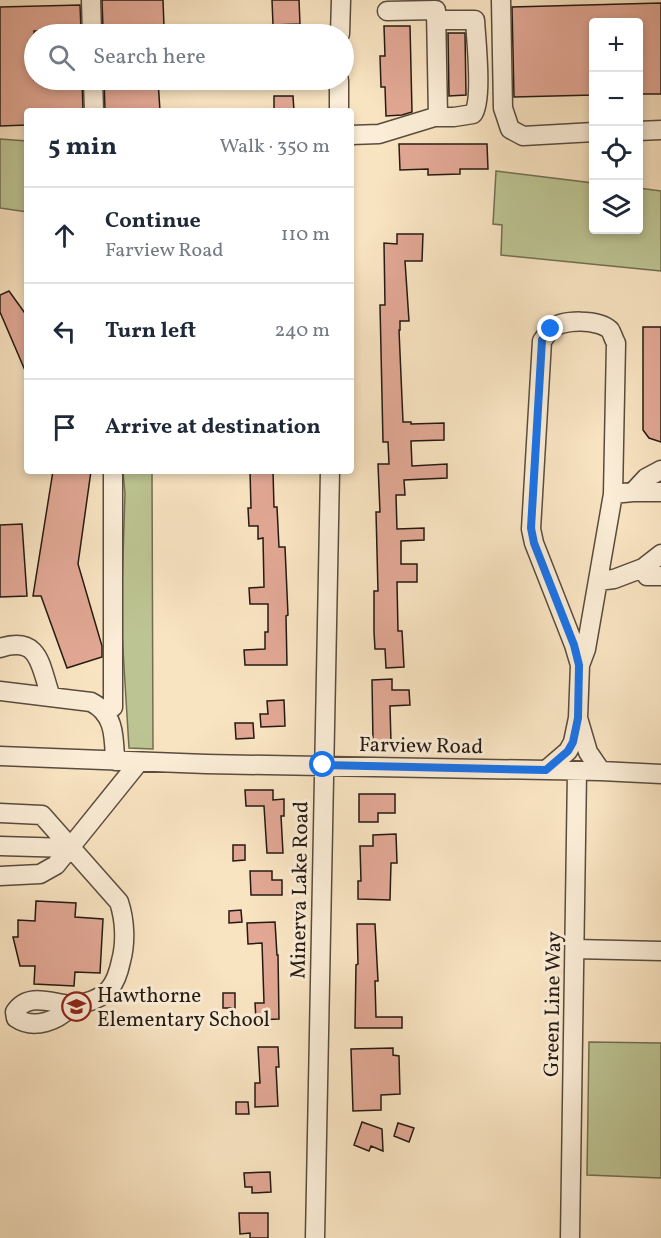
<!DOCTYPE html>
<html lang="en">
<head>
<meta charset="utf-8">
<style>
  :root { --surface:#fff; --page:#f6f6f7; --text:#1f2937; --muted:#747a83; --line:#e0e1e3 }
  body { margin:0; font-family:Vollkorn,serif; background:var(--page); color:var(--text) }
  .controls { position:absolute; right:18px; top:18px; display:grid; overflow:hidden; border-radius:6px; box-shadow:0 3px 9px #0003 }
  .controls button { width:54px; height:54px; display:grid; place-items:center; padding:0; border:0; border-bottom:2px solid var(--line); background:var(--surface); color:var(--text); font:30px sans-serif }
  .stop { position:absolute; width:18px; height:18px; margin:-14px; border:4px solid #1a73e8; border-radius:50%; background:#fff }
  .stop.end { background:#1a73e8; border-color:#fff; box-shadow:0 2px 6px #0008 }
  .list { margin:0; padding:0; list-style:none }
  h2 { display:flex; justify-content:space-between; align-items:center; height:78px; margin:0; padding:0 24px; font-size:26px }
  h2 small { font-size:20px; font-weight:400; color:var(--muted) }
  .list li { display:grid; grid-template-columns:39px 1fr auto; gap:18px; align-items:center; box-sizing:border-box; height:96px; padding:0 24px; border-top:2px solid var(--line) }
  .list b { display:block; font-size:22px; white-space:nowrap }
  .list p { margin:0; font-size:20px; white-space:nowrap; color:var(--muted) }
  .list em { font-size:20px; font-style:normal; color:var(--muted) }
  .icon { flex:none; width:33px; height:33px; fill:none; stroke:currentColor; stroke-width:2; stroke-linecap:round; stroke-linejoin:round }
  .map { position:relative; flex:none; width:661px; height:1238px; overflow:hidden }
  .search { position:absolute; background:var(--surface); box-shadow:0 3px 9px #0003; left:24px; top:24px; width:330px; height:66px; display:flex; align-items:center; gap:15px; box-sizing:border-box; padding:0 21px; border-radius:33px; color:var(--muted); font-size:22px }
  .panel { position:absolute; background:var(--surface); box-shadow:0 3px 9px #0003; left:24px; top:108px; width:330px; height:366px; border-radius:6px }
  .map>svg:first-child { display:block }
  .green { fill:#bdc493; stroke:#706f52; stroke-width:1.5 }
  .building { fill:#e2a895; stroke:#241a12; stroke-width:1.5 }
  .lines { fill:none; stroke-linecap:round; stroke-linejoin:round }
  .minor-casing { stroke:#594c3e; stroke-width:21 }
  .minor { stroke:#fbedd7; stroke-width:18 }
  .route { stroke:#1a73e8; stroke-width:8 }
  .labels { text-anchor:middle; stroke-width:6; stroke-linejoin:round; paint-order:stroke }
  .street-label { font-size:21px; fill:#241a12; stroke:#fbedd7 }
  .poi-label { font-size:21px; fill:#241a12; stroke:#fbedd7; text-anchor:start }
</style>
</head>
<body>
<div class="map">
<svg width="661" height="1238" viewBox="0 0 661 1238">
  <rect width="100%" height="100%" fill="#f9e4c2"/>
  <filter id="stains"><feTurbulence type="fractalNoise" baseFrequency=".00333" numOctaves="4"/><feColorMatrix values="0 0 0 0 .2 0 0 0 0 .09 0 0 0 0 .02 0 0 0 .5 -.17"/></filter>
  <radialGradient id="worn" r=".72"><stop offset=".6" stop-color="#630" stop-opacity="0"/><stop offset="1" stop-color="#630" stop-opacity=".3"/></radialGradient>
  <path class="green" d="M0,139L27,141V212L0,208Z
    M496,171L593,183L594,230H638L639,188L661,191V271L501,255L502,225L493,224Z
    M123,471H152L153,749L129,748L121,617L125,494Z
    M589,1042L661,1043V1178L587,1175Z"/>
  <path class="building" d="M102,0H163L164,27L103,29Z
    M272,0H299L300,24L273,25Z
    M661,3V94H639V22H594V95L514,97L512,7Z
    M80,5L81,30L34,31V80H82L83,111H27V125L0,126V7Z
    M384,26H410L412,112L402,115L386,116L385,87H381L380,56H385Z
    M448,33H465L466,95L449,96Z
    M104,80H158L160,111H105Z
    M274,96H293L294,111H274Z
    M399,144H487L488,169H460V174L428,175V169L400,170Z
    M397,234H423L422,261H405L409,321H400V330H399L403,422H411V424L444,423V440L411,441L412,466L447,464V478L404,480L405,495H396L397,529L424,528V540L401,541V564H417V582H397L398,631H402L404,667L386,668L385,649H375L374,632V591H378L376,512H380L378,464H389L388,442H383L380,305H385L384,243L397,244Z
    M9,291L27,316V375L0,312V295Z
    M643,327H661V442L649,438L643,430Z
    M53,471H91L78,564L102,646V657L67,668L41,596H33Z
    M250,471H273L274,507H277L279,547H285L288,615L286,616L287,665H245L244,650L265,649V632H268V604H250L249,588L264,587L263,538L258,539V526H249L248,508H251Z
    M22,524L27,596L0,597V525Z
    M392,679V690H409L410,705L390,706L391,742H373L372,680Z
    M284,700L285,726L261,727L260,714H268L267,701Z
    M235,723H253L254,738L236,739Z
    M245,790H273V800L284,799V816H281L283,853H267L264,806H246Z
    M359,794H395V813H378V822H359Z
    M396,834L397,863H391L390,900L358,899V881H361L360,846H373V835Z
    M233,845H245V860L233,861Z
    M250,871H272V880H282V895H251Z
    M36,901L76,903L75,917L103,919L100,973L75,972L74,986L34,984L35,966H20L13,937H18V920L35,921Z
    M241,910L242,922L229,923V911Z
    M275,922L277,955H278L279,1019L256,1020L255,1003H264L262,943L248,944L247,923Z
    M357,924H375L378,981H375L376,1017H402V1028H355L356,965L358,964Z
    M223,993H235V1008H223Z
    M258,1047H278L279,1067H276L278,1106L255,1107V1083H260Z
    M393,1048V1055L399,1056L400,1094L381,1095V1110L353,1111L351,1049Z
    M236,1102H248L249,1114H236Z
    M362,1122L382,1129L383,1151L371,1146L369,1151L354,1145Z
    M398,1123L414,1128L409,1142L394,1136Z
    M270,1172L271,1192L252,1193V1187H245L244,1173Z
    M239,1213H268V1238H250V1233L240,1234Z"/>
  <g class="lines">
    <defs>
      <path id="minor" d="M91,0L92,34
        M501,0L503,108L510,129L523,136L594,132
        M436,20H475C476,39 483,100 473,114L454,117H437
        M340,34L341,0
        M93,80L94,111
        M339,111V80
        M638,131L661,130
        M351,135L379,134L438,116L436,10L387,11
        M633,492H661
        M613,494L633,492L646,478L661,470
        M661,554L643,568L647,576H661
        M598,581L614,579L643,568
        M0,648C41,635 40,667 51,697
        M0,691L91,702C115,714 114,737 115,761
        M106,713L113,707V471
        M578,718L588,752L601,771
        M0,756L206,764L601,771L661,774
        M546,770L568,751L573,742L578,718L580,665L574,645L534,543L531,529L542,341C545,337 548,332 551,329C562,319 599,319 610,330C612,333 614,340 616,343L613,494L586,649L580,665
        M0,813L42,815L119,902C125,920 126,943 121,961C116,985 108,997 84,1003C79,1004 75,1005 70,1005C51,1003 28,992 15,1012L16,1018C34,1030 59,1021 72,1005
        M0,846L70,848
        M0,876L40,874L56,865L139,762
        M575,949L661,951
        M315,1238L330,471
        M570,1238L577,771"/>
    </defs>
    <use href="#minor" class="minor-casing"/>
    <use href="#minor" class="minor"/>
  </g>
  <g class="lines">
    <path class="route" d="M323,765L546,770L568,751L573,742L578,718L579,665L574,645L534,543L531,528L542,340L551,329"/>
  </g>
  <defs>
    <symbol id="school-ring" viewBox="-11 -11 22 22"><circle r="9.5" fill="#fbedd7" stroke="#8f2418" stroke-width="1.5"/><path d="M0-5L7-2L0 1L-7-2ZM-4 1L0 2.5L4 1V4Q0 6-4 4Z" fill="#8f2418"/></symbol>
  </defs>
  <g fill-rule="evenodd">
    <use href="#school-ring" x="60" y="990" width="33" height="33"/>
  </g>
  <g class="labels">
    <g class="street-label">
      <text transform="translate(421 745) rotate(1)" y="7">Farview Road</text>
      <text transform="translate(299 890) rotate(-89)" y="7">Minerva Lake Road</text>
      <text transform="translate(552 1004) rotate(-89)" y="7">Green Line Way</text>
    </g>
    <g class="poi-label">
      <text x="97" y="1002">Hawthorne<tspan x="97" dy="24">Elementary School</tspan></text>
    </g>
  </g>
  <rect width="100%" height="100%" filter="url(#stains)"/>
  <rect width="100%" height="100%" fill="url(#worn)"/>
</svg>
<div class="controls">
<button>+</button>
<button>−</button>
<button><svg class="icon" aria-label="locate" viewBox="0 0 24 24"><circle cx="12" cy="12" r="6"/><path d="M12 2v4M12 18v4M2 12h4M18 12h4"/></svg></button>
<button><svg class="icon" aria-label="layers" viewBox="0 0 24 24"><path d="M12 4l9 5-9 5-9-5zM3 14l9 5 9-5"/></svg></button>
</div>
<div class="stop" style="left:323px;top:765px"></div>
<div class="stop end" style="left:551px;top:329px"></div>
<div class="search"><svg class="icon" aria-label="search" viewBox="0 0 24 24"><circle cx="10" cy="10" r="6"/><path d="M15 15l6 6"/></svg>Search here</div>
<section class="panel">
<h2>5 min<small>Walk · 350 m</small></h2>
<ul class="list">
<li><svg class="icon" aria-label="ahead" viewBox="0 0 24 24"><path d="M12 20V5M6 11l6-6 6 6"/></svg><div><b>Continue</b><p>Farview Road</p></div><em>110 m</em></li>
<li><svg class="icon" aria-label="left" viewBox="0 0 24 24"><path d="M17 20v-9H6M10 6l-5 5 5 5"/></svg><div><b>Turn left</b></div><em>240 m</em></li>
<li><svg class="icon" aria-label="arrive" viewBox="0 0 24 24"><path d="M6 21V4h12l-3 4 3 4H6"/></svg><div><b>Arrive at destination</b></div></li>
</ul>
</section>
</div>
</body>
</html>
